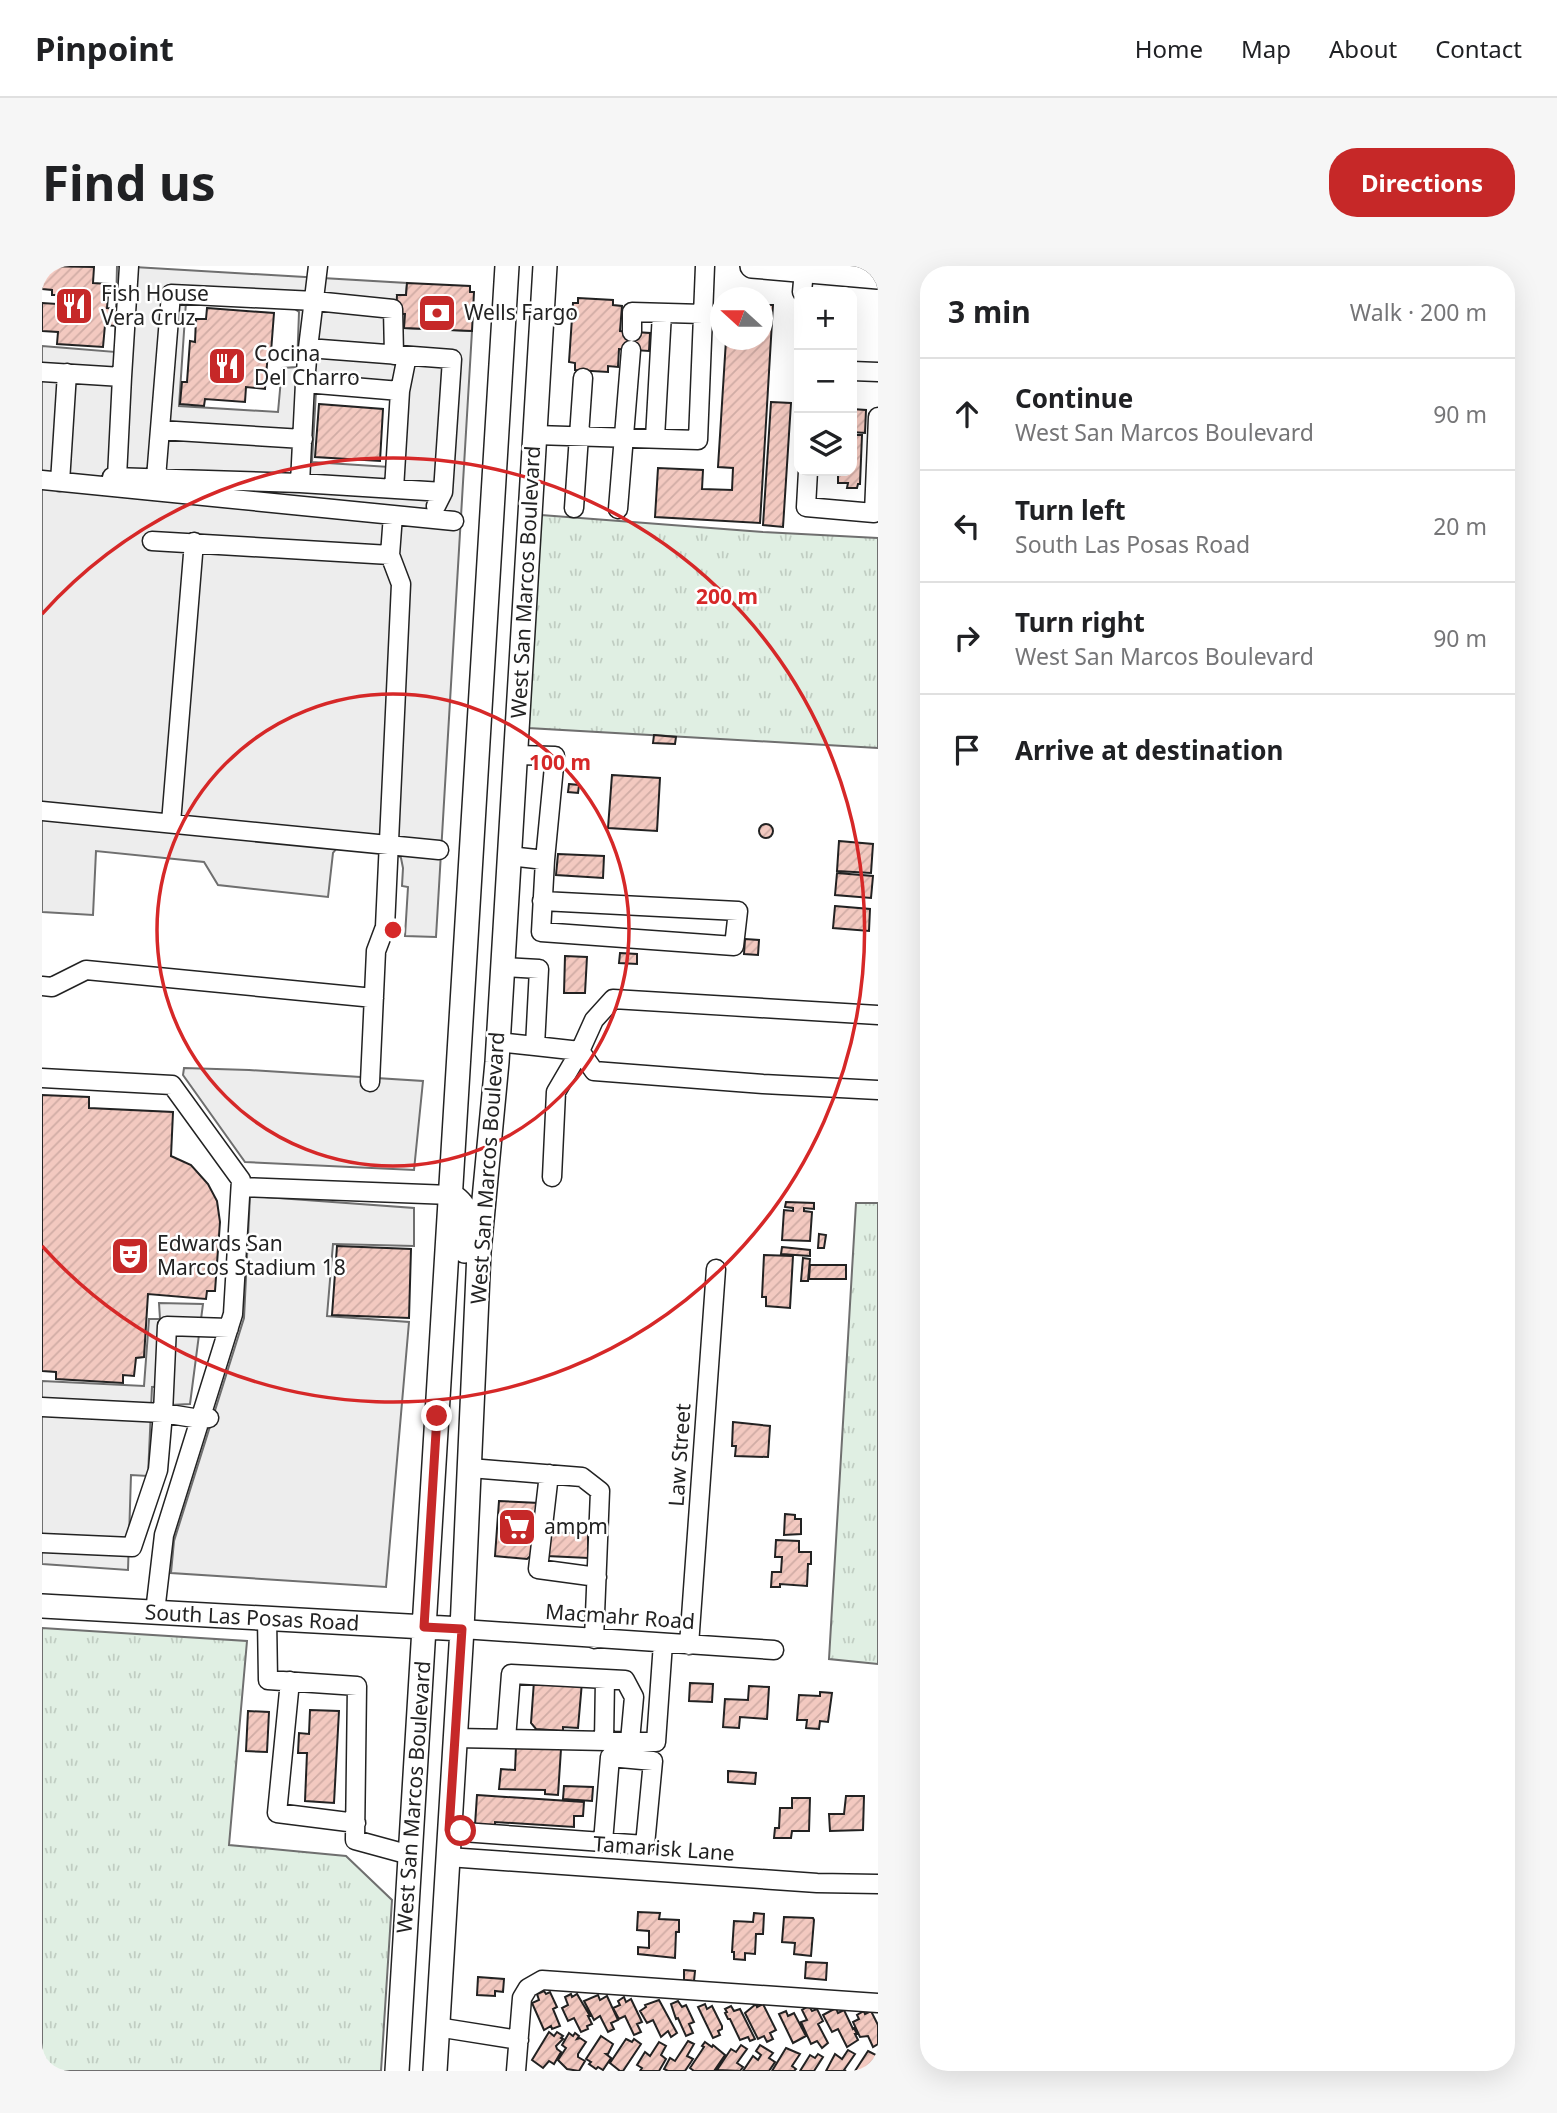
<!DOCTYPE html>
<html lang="en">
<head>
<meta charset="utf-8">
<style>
  :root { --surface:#fff; --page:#f6f6f6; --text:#202124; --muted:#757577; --line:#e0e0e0; --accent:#c62828 }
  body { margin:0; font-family:"Noto Sans",sans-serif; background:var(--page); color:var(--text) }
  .controls { position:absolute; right:21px; top:21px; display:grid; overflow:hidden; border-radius:14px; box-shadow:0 7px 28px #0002 }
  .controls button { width:63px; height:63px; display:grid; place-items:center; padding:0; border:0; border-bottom:2px solid var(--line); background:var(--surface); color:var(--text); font:35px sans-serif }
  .compass { position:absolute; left:668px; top:21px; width:63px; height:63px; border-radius:50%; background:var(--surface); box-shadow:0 7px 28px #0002; rotate:291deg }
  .stop { position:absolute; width:21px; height:21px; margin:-16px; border:5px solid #c62828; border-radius:50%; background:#fff }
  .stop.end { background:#c62828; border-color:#fff; box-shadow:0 2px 7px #0008 }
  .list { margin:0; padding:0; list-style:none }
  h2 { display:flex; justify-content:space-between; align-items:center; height:91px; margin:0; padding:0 28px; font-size:30px }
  h2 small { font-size:23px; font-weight:400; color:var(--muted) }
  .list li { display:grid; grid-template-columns:46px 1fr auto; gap:21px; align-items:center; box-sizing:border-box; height:112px; padding:0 28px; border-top:2px solid var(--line) }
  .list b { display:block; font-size:26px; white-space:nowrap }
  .list p { margin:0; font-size:23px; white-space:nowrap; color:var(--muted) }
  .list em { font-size:23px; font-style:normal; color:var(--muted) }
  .icon { flex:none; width:38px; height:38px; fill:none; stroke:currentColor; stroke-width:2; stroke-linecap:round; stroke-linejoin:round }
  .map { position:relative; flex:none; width:836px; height:1805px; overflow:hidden; border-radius:28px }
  header { display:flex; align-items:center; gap:42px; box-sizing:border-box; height:98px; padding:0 35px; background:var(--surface); border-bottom:2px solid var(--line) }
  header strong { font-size:33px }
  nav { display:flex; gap:38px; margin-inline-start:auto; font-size:24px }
  .intro { display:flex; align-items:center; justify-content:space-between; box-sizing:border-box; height:168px; padding:0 42px }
  h1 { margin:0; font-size:49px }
  .button { padding:18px 32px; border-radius:28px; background:var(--accent); color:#fff; font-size:24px; font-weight:700 }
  main { display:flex; gap:42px; padding:0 42px }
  aside { flex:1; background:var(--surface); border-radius:28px; box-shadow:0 7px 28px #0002 }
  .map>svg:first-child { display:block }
  .grass { fill:url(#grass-tufts); stroke:#6f6f6f; stroke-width:2 }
  .parking { fill:#ededed; stroke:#6f6f6f; stroke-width:2; fill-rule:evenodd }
  .building { fill:url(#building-hatch); stroke:#222; stroke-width:2 }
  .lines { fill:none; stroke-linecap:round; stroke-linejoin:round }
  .minor-casing { stroke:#222; stroke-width:21 }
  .major-casing { stroke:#222; stroke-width:26 }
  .minor { stroke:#fff; stroke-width:18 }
  .major { stroke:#fff; stroke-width:23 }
  .route { stroke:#c62828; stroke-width:9 }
  .ring { fill:none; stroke:#d62828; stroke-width:3.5 }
  .labels { text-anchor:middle; stroke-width:5; stroke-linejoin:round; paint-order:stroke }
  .poi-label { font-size:21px; fill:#222; stroke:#fff; text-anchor:start }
  .street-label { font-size:21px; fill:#222; stroke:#fff }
  .centre { fill:#d62828; stroke:#fff; stroke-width:3.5 }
  .ring-label { font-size:21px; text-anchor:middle; font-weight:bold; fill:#d62828; stroke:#fff; stroke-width:5; stroke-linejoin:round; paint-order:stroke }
</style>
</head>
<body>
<header>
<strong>Pinpoint</strong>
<nav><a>Home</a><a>Map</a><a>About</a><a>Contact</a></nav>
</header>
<div class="intro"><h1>Find us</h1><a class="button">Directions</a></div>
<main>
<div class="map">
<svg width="836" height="1805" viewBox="0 0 836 1805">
  <defs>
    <pattern id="grass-tufts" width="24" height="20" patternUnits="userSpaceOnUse" patternTransform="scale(1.75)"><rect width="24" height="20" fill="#e0efe3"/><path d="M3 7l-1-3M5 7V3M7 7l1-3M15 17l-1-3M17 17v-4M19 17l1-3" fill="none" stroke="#c0cdc2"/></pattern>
    <pattern id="building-hatch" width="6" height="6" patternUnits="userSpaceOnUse" patternTransform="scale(1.75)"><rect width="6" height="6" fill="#f3c9c0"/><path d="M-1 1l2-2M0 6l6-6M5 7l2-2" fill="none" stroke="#d0aca5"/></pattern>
  </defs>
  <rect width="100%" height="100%" fill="#fff"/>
  <path class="grass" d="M499,249L721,266L836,272V482L486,462Z
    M814,937H836V1398L787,1393Z
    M0,1362L205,1375L187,1579L304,1590L350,1634L339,1805H0Z"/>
  <path class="parking" d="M75,0L365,17L364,29H355L363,48L362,62L430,65L394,671L363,670L366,621L360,620L361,602L359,592L353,585L295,582L291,587L286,631L176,619L162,596L54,585L51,649L0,646V80L73,86ZM144,36L253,43L257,46L255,101L240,102L236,146L137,140ZM274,125L346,131L351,136L347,201L270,196Z
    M142,802L207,804L381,815L372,904L203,896L141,809Z
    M208,930L372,942V980L291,978L285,1050L367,1056L344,1321L129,1307L132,1275L202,1052Z
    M117,1037L161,1038L148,1138L128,1139L129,1120L110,1121L106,1210L89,1209L86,1304L0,1298V1115L102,1120L107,1053H118Z"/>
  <path class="building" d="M0,0L52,1L51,17L67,18L65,42L75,43L74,60L63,59L61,81L15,78L16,66L0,65V37L15,38L16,29H10V24L0,23Z
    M365,17L428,20V26H432L430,65L362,62L363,48H354L355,29H364Z
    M536,32L571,34V39L580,40L578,65L608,67L607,85L577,83L576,101L566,100V106L533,104V97L527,96L531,37H536Z
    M720,39H731L718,257L613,251L616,202L661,204L660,223L690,224L691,202L676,201L684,74H720Z
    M165,42L232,47L229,86H226L223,123L204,121L203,136L163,133L162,140L138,138L140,116H145L148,75L153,76L154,53H164Z
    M729,136L749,137L741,261L721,259Z
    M277,138L341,143L338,195L273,191Z
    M810,143L824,144L823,167L810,166Z
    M810,169H820L818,218H816L815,222H805L806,217H796V205H810Z
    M612,469L634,471L633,478L611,477Z
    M570,509L618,512L615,565L566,562Z
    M527,518L537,519L536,527L526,526Z
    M717 565a7 7 0 1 1 14 0a7 7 0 1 1-14 0Z
    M797,575L831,578L829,607L795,605Z
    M516,588L562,590L561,612L514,609Z
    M795,607L831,610L829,632L793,629Z
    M793,640L828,643L827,665L791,662Z
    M703,673L717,674L716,689L702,688Z
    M578,687L595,688V698L577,697Z
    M523,690L545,691L543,727H522Z
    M0,829L47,831V842L131,846L129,890L149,899L166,918L175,935L178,956L173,1025H165L164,1033L106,1028L102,1091L94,1092L92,1110L81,1109V1117L14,1113V1106L0,1105Z
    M744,936L772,937V943L762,942V945L770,946L768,975L740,974L742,944L751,945V942L743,941Z
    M777,968L784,969L782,982H776Z
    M295,980L369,983L367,1052L290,1049Z
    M740,981L768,984V990L739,988Z
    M722,989L751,990L748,1042L724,1040V1031H720Z
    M761,992L768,993L766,1015H759Z
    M768,999H804V1013H767Z
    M691,1156L728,1160L726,1191L693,1190L694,1180H690Z
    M457,1235L497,1237L494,1285L485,1293L453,1290Z
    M743,1248L753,1249V1253H759V1268L742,1269Z
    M507,1266L546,1268V1292L505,1290Z
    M734,1274L757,1275V1286H769V1298H766L765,1320L738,1318V1321H729L730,1306H739L740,1291H733Z
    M492,1415L540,1416L536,1462L521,1461V1465L494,1463L489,1457Z
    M648,1417L671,1418L670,1436L647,1435Z
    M707,1420L727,1421L725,1453L698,1451L697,1462L681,1461L683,1433L706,1434Z
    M778,1426L790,1427L786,1456L778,1455L777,1463L764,1462L765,1454H755L757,1429L778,1430Z
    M268,1444L297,1445L292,1537L263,1535L265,1487H256L257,1467L267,1468Z
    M206,1445L227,1446L225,1486L204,1485Z
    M474,1480L519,1483L516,1529L503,1528V1524L457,1523L459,1503L473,1504Z
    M686,1505L714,1507L713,1518L686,1516Z
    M522,1520L551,1521L550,1535L521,1533Z
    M435,1529L542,1536L541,1550H532V1561L453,1556V1560L433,1559Z
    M804,1530H822L821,1564L788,1565L787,1548H802Z
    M750,1532H768L767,1565H750L749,1572H732L733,1562H737L738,1542H750Z
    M596,1646L618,1647L617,1653L637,1654V1666H634L633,1692L596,1688V1681L607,1682V1665L595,1664Z
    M712,1647L722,1648L721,1668H714L713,1688L703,1687V1694L692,1693V1686H690L692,1655L711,1656Z
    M742,1651L771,1652L772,1654L769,1690L752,1688L753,1677L740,1676Z
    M764,1696L785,1697L784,1714L763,1712Z
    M642,1704L653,1705L652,1715L642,1714Z
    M436,1711L462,1713L461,1726L453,1725V1730L435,1729Z
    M502,1725L504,1728L508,1726L515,1741L511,1743L518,1760L510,1763L509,1760L502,1764L490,1737L497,1734L495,1728Z
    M529,1728L530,1731L535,1728L548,1750H546L550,1758L545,1760L546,1763L539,1766L532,1752L526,1755L520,1742L526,1739L523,1731Z
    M556,1729L558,1734L565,1730L576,1754L569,1757L572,1763L566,1766L558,1750L552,1754L542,1735Z
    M582,1731L584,1736L589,1733L600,1756L595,1758L599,1766L592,1769L583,1750L577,1753L571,1742L578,1739L576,1735Z
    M617,1734L635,1767L629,1771L626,1765L619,1771L611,1754L605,1757L598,1745L604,1741L603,1739Z
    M636,1735L640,1741L644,1739L652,1756L647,1758L651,1767L644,1770L636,1752L634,1753L629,1738Z
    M663,1738L665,1743L670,1740L680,1760V1763L676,1765L678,1769L671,1772L656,1741Z
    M714,1738L715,1741L721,1738L734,1764L728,1767L731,1773L725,1776L722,1770L716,1773L703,1747Z
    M689,1740L692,1745L698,1743L713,1773L708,1775L706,1771L698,1774L688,1753H686L683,1747L685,1746L683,1743Z
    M767,1740L770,1745L775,1743L781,1755L776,1758L786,1777L780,1782L775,1775L769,1778L759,1756L765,1754L760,1744Z
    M794,1742L796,1747L802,1744L811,1763L812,1762L815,1768H813L816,1774L805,1781L796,1763L790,1766L781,1749Z
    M744,1745L746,1750L752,1747L764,1770L751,1777L737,1748Z
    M822,1745L823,1748L829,1745L836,1759V1778L831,1781L826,1770L818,1771L811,1756L817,1753L815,1749Z
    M507,1766L512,1770L515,1766L521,1770L519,1772L521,1773L514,1780L515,1783L519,1786L512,1798L507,1795L501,1802L490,1794Z
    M527,1767L531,1770L533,1767L537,1770L535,1773L538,1772L544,1776L536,1788V1791L543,1795L537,1805L525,1803L516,1794L524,1782L520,1779Z
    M559,1770L571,1778L566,1788H564L569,1792L561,1804L556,1801L554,1803L547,1798L549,1796L544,1793Z
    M584,1773L590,1776L592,1773L599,1778L581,1805H578L568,1797Z
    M646,1775L652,1778L645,1790L651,1793L643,1805H626L622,1803L628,1792L633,1795Z
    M617,1776L624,1780L619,1789L624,1793L617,1805H598L600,1802L595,1799L603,1786L608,1790Z
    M663,1776L670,1781L671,1779L683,1789L672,1805H652L648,1802L662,1781L660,1780Z
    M699,1779L705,1783L695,1797L701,1801L698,1805L675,1804L689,1783L694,1786Z
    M718,1779L731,1787L727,1792L733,1796L727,1805H701L711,1790L716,1794L719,1789L714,1785Z
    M744,1782L758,1788L750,1800L754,1803L752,1805H730Z
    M806,1784L813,1788L802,1804L804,1805H784L793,1788L800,1793Z
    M826,1785L836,1790L834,1799L836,1801V1805H813Z
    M776,1788L781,1791L772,1805H758L768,1789L773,1792Z"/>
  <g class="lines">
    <defs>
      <path id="minor" d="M276,0L266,82L410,93L401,226
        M760,26L762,5
        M590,66V46L661,48
        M266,82L263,117L358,125
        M810,105L836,106
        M0,106L80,111L75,211
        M80,111L87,0
        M118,164L261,173
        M493,169L656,174L663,0
        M613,172L620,47
        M766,205L764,241L832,247L836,151
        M70,211L258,217L401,226L394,240
        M114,212L129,28L273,35L351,43L352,89
        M0,214L412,255
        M18,216L25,107
        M258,217L263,117
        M352,223L358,125L365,90
        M532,242L541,112
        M576,243L589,84
        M110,275L348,289
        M474,489L513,490L503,594L499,666L692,680L696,645L500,635
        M0,545L397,584
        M129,557L152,276
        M467,590L503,594
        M0,720L10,721L44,704L332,732
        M456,776L493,780L497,703L461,701
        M493,780L538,785L552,805L721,818L836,824
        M0,812L130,819L199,914L191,1048L122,1269L113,1346
        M328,816L334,685L343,661L359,318L348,289L351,249
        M510,911L514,826L538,785L552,754L571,733L836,749
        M199,921L409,929
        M0,1141L121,1147L116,1204L90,1281L0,1277
        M167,1152L158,1153L121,1147L125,1060L187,1062
        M428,1202L540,1211L558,1225L552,1373
        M507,1208L496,1303L555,1311
        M225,1352L226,1414L315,1420L313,1574L368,1589
        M420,1363L732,1384
        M647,1379L674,1003
        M248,1415L235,1547L314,1557
        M413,1472L614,1476L621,1377
        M464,1473L469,1408L583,1414L592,1431L588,1475
        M562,1475L563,1413
        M407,1565L603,1579L611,1495L568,1491L561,1576
        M406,1591L775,1617L836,1618
        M395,1761L477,1774
        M474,1805L480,1732L486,1722L500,1714L836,1737"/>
      <path id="major" d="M710,0L836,11
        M409,929C432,943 425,961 423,985
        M0,1340L420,1363
        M355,1805L465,0
        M393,1805L420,1363L437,986L455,796L503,0"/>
    </defs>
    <use href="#minor" class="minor-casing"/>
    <use href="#major" class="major-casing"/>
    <use href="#minor" class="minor"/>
    <use href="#major" class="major"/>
  </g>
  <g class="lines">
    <path class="route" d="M395,1150L382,1361L420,1363L407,1564L419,1565"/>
  </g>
  <g class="ring">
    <circle cx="351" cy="664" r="236"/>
    <path d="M0 348A472 472 0 1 1 0 980"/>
  </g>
  <defs>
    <symbol id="restaurant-square" viewBox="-11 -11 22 22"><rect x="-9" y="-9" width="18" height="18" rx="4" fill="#c62828" stroke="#fff"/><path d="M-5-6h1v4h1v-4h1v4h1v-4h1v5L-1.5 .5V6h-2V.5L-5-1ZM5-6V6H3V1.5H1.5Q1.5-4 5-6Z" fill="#fff"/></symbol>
    <symbol id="bank-square" viewBox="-11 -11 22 22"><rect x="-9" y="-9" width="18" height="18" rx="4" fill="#c62828" stroke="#fff"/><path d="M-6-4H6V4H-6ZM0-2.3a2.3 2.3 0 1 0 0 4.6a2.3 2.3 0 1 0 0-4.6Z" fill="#fff"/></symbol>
    <symbol id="theatre-square" viewBox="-11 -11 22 22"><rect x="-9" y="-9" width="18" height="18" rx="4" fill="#c62828" stroke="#fff"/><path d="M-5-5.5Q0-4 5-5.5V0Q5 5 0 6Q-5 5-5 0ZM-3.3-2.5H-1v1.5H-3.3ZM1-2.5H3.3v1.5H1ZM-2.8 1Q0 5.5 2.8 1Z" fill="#fff"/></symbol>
    <symbol id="supermarket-square" viewBox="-11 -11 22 22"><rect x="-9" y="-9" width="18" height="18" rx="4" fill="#c62828" stroke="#fff"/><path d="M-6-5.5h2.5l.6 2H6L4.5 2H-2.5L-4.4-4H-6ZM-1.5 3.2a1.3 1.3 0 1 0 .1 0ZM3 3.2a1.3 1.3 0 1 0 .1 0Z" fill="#fff"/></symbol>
  </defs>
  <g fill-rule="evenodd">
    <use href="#restaurant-square" x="10" y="18" width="44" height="44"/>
    <use href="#bank-square" x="373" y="25" width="44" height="44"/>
    <use href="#restaurant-square" x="163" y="78" width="44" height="44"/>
    <use href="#theatre-square" x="66" y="968" width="44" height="44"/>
    <use href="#supermarket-square" x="453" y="1239" width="44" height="44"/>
  </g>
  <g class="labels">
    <g class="poi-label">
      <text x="59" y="35">Fish House<tspan x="59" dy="24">Vera Cruz</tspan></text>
      <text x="422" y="54">Wells Fargo</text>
      <text x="212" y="95">Cocina<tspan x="212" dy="24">Del Charro</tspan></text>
      <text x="115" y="985">Edwards San<tspan x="115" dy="24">Marcos Stadium 18</tspan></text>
      <text x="502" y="1268">ampm</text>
    </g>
    <g class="street-label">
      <text transform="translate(484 316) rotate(-87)" y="7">West San Marcos Boulevard</text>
      <text transform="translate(446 902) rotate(-86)" y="7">West San Marcos Boulevard</text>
      <text transform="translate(638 1189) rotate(-86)" y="7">Law Street</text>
      <text transform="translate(578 1351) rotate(4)" y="7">Macmahr Road</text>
      <text transform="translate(210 1352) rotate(3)" y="7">South Las Posas Road</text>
      <text transform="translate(372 1531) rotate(-86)" y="7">West San Marcos Boulevard</text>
      <text transform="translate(622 1583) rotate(4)" y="7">Tamarisk Lane</text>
    </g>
  </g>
  <circle cx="351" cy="664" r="10" class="centre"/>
  <g class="ring-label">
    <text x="685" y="338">200 m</text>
    <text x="518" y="504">100 m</text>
  </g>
</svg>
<div class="controls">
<button>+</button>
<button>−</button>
<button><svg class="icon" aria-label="layers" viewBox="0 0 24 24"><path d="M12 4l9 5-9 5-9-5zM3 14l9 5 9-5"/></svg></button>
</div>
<svg class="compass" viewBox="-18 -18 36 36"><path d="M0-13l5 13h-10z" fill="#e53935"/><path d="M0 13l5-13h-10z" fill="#757577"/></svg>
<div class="stop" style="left:419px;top:1565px"></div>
<div class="stop end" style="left:395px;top:1150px"></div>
</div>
<aside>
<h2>3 min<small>Walk · 200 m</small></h2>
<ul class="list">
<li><svg class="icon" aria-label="ahead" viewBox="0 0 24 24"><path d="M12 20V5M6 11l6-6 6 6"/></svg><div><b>Continue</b><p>West San Marcos Boulevard</p></div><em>90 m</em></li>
<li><svg class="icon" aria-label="left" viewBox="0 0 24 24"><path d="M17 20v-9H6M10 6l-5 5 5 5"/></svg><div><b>Turn left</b><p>South Las Posas Road</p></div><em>20 m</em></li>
<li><svg class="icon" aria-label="right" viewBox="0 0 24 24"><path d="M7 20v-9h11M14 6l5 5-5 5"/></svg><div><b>Turn right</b><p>West San Marcos Boulevard</p></div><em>90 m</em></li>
<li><svg class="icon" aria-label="arrive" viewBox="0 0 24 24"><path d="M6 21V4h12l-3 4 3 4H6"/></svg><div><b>Arrive at destination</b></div></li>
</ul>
</aside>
</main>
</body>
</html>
